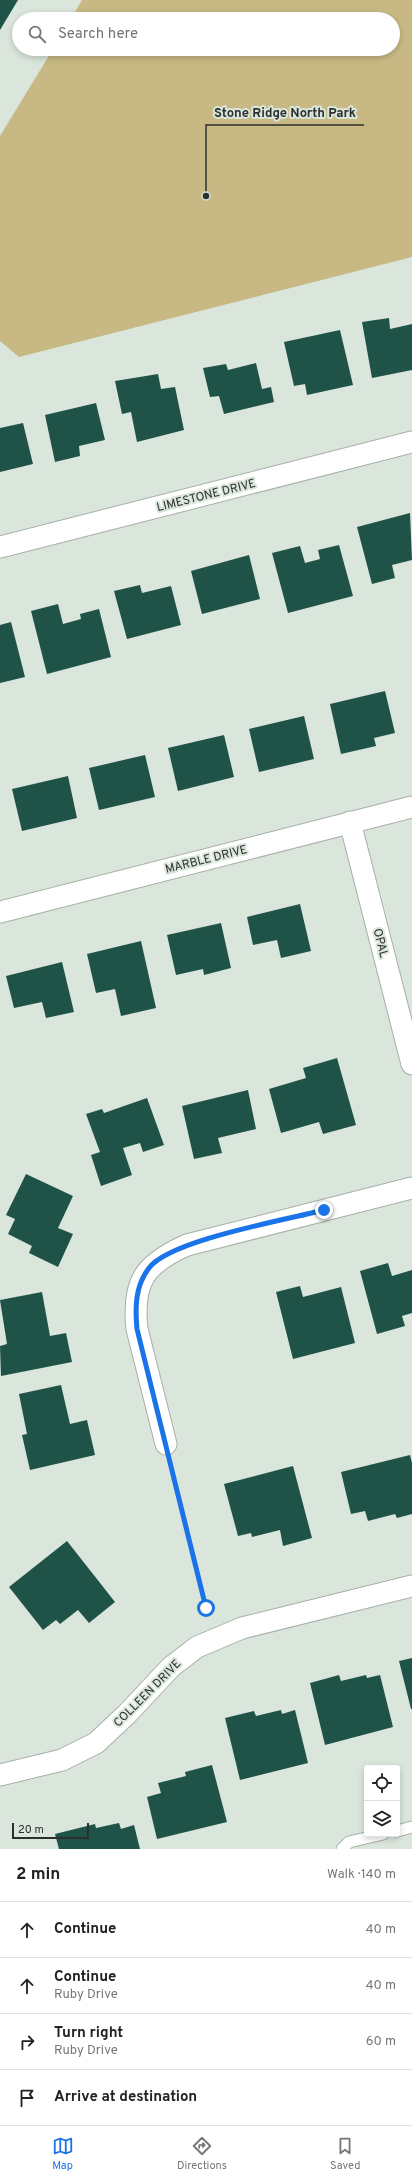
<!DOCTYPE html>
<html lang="en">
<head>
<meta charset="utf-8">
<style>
  :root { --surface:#fff; --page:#f6f6f6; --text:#222; --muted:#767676; --line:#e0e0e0; --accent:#1a73e8 }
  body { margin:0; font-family:Overpass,sans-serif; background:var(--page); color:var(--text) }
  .controls { position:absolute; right:12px; bottom:12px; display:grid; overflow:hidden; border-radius:4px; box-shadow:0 2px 6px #0003 }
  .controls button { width:36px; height:36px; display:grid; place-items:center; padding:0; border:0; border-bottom:1px solid var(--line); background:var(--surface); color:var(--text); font:20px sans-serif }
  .scale { position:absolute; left:12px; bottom:10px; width:77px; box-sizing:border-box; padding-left:4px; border:2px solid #2c302c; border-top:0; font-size:11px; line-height:14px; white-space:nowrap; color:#2c302c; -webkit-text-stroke:3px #dae5db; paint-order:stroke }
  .stop { position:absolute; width:12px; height:12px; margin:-9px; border:3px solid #1a73e8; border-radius:50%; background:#fff }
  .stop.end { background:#1a73e8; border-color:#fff; box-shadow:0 1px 4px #0008 }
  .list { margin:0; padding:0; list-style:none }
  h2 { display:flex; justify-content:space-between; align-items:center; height:52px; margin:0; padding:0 16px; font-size:17px }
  h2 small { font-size:13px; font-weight:400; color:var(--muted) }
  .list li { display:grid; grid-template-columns:26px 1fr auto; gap:12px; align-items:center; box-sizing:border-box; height:56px; padding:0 16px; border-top:1px solid var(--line) }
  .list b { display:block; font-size:15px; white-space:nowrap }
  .list p { margin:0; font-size:13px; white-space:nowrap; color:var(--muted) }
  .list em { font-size:13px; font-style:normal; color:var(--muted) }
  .icon { flex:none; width:22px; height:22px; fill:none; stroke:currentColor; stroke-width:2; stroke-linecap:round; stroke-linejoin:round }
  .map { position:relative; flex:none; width:412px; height:1849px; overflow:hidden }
  .search { position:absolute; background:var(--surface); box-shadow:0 2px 6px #0003; left:12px; right:12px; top:12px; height:44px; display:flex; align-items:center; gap:10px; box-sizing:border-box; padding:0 14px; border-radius:22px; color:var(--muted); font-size:15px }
  .sheet { height:276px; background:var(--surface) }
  nav { display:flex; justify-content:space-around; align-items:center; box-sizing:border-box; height:56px; border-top:1px solid var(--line); background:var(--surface); font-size:11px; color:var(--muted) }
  nav a { display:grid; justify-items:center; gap:2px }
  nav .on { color:var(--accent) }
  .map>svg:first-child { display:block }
  .green { fill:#c8b984 }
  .building { fill:#205348 }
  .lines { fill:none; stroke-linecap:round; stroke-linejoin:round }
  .lane-casing { stroke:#a6b0a7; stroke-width:13 }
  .street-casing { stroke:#a6b0a7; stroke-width:23 }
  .path { stroke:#9fa8a0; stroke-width:2.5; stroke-dasharray:1 3; stroke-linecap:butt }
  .lane { stroke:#fff; stroke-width:11 }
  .street { stroke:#fff; stroke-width:21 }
  .route { stroke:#1a73e8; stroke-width:5 }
  .labels { text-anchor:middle; stroke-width:4; stroke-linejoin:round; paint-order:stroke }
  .street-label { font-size:12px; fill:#2c302c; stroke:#dae5db }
  .leader { fill:none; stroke:#2c302c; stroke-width:1.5 }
  .callout-dot { fill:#2c302c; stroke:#dae5db; stroke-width:1.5 }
  .callout-label { font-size:13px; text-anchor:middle; font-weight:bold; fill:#2c302c; stroke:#dae5db; stroke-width:4; stroke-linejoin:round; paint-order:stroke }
</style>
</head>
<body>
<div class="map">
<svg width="412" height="1849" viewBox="0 0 412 1849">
  <rect width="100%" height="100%" fill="#dae5db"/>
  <path class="green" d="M82,0H412V257L19,357L0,341V136L53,49H393V19H71Z"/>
  <path class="building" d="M0,0H18L0,30Z
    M389,318L390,329L412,324V370L372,378L362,322Z
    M340,330L353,385L307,395L305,384L294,386L284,342Z
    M256,363L262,389L271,387L274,402L224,414L219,396L210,397L203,368L226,364L228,370Z
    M158,374L161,389L175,387L184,430L137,442L131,412L122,414L115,381Z
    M96,403L105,440L79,446L80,456L55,462L45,415Z
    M23,423L33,464L0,472V428Z
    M410,513L412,560L392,565L395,578L372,584L357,527Z
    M339,545L353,596L288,613L272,553L300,546L305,563L320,559L318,550Z
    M249,555L260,599L202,614L191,571Z
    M140,585L142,593L171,586L181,625L127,639L114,591Z
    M58,604L63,624L81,619L80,614L99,609L111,657L47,674L31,611Z
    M11,622L25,677L0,683V625Z
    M385,691L395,733L374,738L376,746L341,754L330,704Z
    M304,716L314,759L259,772L249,729Z
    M224,735L234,777L178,791L168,748Z
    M145,755L155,797L99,810L89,768Z
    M68,776L77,818L22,831L12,789Z
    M300,904L311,951L281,958L277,940L253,945L247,917Z
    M221,923L231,968L204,975L203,969L176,975L167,935Z
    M141,941L156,1008L121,1016L115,989L96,993L87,954Z
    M62,962L74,1012L46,1018L42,1002L14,1008L6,976Z
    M337,1058L356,1125L323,1134L319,1122L281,1133L269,1089L306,1078L303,1068Z
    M248,1090L256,1129L218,1138L222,1153L194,1159L182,1106Z
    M147,1098L164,1145L143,1152L140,1143L123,1148L132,1175L101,1186L91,1155L100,1152L86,1114L102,1109L104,1113Z
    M26,1174L73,1196L58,1228L73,1234L58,1267L29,1253L32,1246L8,1234L15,1219L6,1215Z
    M388,1263L392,1276L412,1270V1313L402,1316L405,1326L377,1334L360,1271Z
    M300,1286L303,1297L341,1287L355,1343L293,1359L276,1292Z
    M42,1292L50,1336L66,1333L72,1362L1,1376L0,1346L7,1344L0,1300Z
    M61,1385L70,1424L87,1420L95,1455L30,1470L22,1435L27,1434L19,1394Z
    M410,1455L412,1463V1514L397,1518L395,1514L368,1521L365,1511L351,1514L341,1472Z
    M293,1466L312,1538L283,1546L280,1530L252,1537L251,1533L238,1536L224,1484Z
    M67,1541L115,1602L89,1623L78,1610L60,1624L56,1620L43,1630L9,1587Z
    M412,1658V1709H411L399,1661Z
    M339,1675L341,1681L366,1675L367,1678L380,1675L393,1727L325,1745L310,1683Z
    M281,1710L282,1714L295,1710L308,1763L240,1780L225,1718L254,1711L256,1716Z
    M212,1765L227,1822L157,1839L147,1797L161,1793L158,1783L186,1776L185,1772Z
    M119,1823L121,1829L134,1825L140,1849H59L55,1834L95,1824L96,1828Z"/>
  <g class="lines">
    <defs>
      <path id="lane" d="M397,1831L412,1827
        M342,1849L349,1842L383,1834"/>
      <path id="street" d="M0,547L412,442
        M350,822L412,1064
        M0,912L412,807
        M166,1444L137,1329C132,1282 144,1264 187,1245L412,1188
        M0,1775L62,1760L96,1743L127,1714L171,1667L197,1647L242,1628L412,1586"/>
    </defs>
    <use href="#lane" class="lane-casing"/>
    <use href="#street" class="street-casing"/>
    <path class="path" d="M171,1466L209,1616"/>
    <use href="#lane" class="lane"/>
    <use href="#street" class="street"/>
  </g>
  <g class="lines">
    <path class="route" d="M206,1608L137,1329C135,1308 135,1286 149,1268C170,1240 286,1220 324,1210"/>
  </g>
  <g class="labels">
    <g class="street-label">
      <text transform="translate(206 495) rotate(-14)" y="4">LIMESTONE DRIVE</text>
      <text transform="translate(206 859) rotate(-14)" y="4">MARBLE DRIVE</text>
      <text transform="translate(381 943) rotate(76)" y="4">OPAL</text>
      <text transform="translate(147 1693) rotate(-45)" y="4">COLLEEN DRIVE</text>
    </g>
  </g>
  <path class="leader" d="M206 196L206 125H364"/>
  <circle class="callout-dot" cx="206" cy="196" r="4"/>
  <g class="callout-label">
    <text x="285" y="117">Stone Ridge North Park</text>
  </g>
</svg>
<div class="controls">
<button><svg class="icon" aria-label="locate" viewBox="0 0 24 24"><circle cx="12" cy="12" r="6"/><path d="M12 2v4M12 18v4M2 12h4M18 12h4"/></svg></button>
<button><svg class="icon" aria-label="layers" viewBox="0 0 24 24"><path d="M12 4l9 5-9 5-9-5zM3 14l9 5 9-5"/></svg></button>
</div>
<div class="scale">20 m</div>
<div class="stop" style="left:206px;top:1608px"></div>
<div class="stop end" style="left:324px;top:1210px"></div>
<div class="search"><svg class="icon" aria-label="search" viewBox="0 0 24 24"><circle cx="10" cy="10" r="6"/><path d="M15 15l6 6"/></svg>Search here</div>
</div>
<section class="sheet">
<h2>2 min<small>Walk · 140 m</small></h2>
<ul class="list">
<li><svg class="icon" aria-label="ahead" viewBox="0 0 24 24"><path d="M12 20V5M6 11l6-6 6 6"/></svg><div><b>Continue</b></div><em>40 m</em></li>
<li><svg class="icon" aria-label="ahead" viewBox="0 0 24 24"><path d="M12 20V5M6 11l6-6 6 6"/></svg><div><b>Continue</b><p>Ruby Drive</p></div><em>40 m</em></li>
<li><svg class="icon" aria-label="right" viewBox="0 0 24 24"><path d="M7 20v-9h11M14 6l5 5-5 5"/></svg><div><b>Turn right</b><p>Ruby Drive</p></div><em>60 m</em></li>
<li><svg class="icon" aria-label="arrive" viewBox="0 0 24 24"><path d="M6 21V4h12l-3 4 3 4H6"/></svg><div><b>Arrive at destination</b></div></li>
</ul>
</section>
<nav>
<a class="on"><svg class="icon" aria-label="map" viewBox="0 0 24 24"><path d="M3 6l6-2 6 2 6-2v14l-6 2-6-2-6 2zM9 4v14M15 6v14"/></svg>Map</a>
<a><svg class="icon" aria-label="directions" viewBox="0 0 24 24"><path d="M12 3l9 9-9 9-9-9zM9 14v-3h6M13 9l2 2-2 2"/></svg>Directions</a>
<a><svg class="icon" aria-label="saved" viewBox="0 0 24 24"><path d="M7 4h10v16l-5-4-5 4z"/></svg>Saved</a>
</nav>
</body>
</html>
